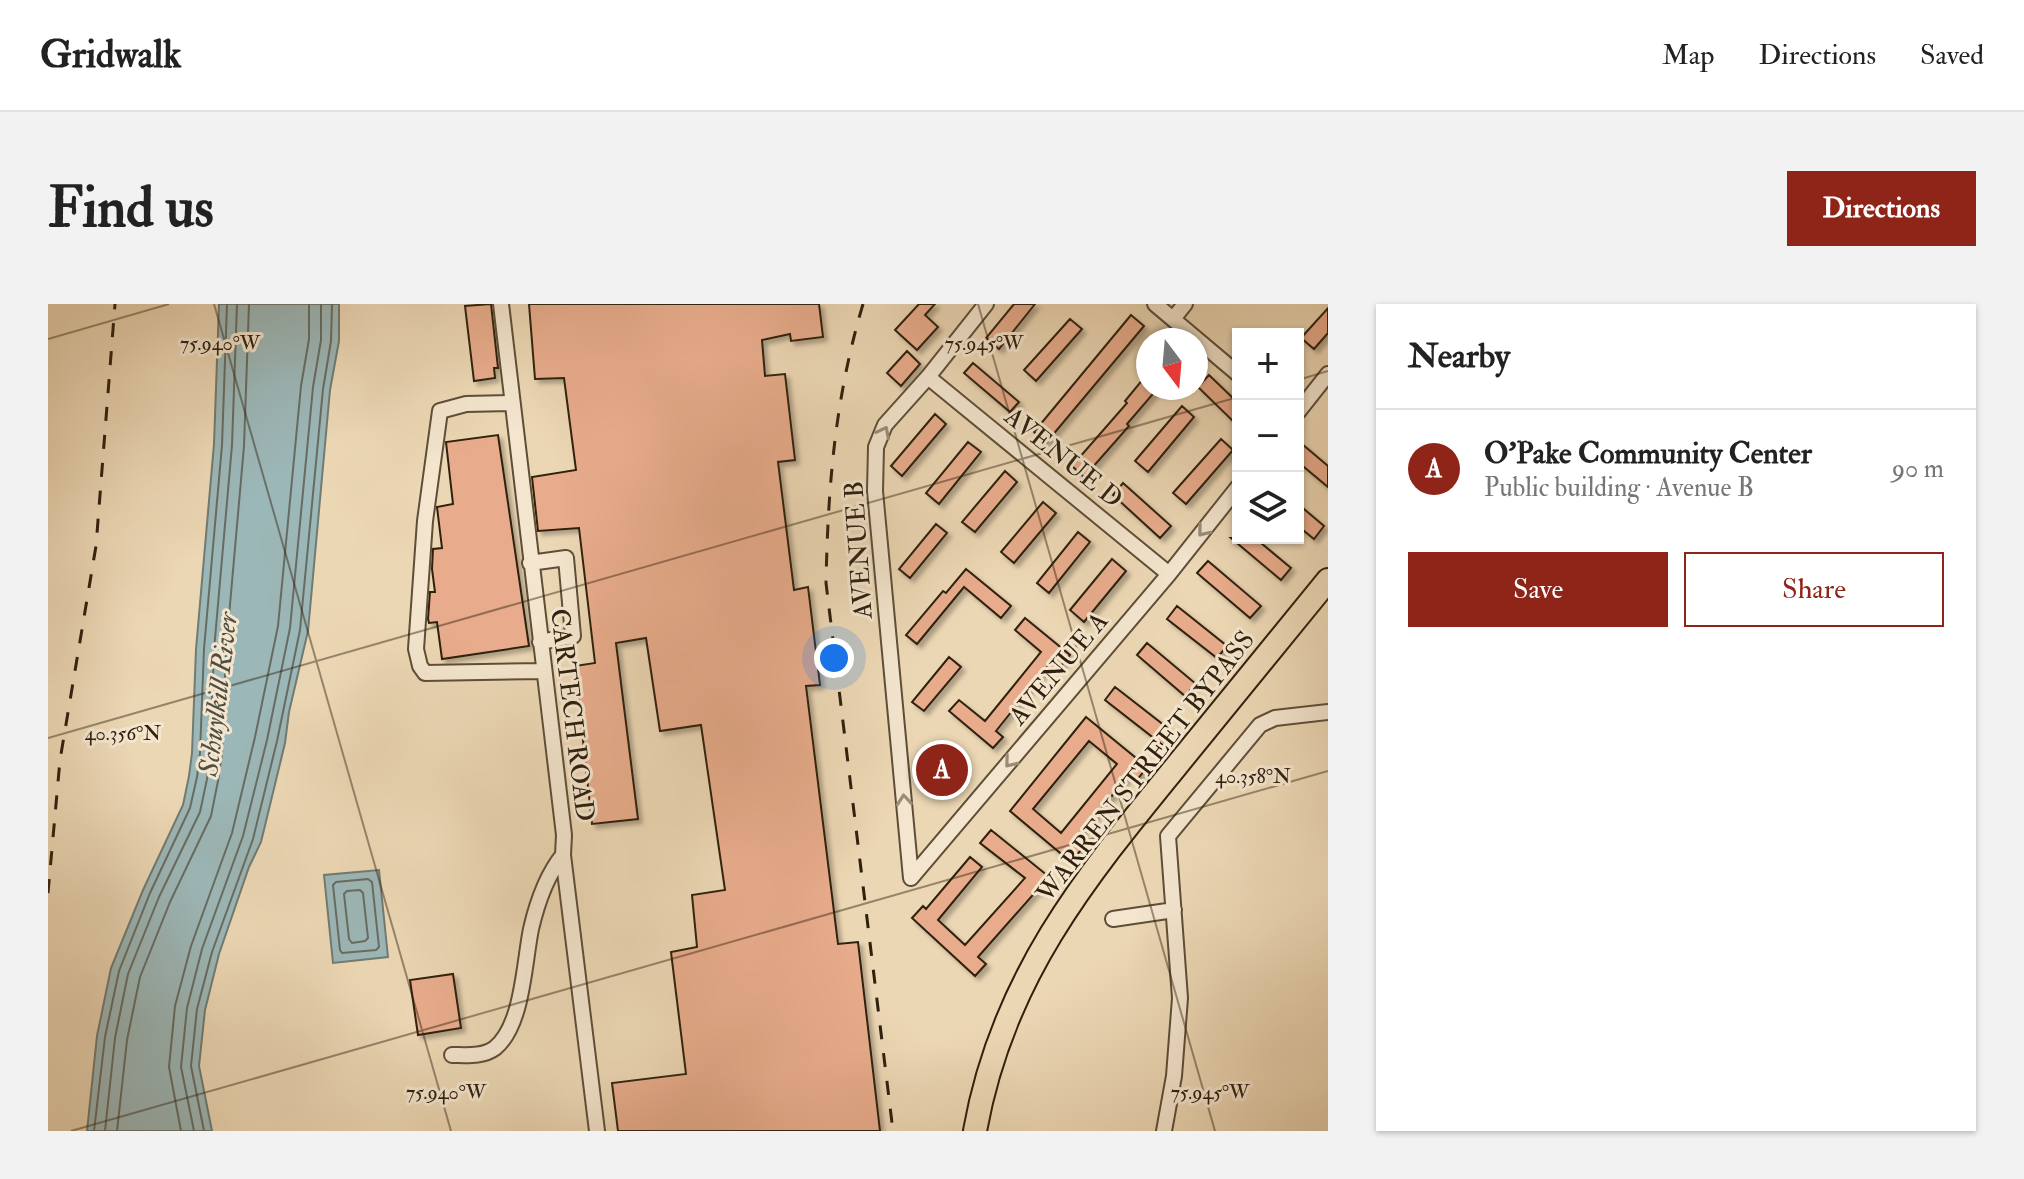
<!DOCTYPE html>
<html lang="en">
<head>
<meta charset="utf-8">
<style>
  :root { --surface:#fff; --page:#f2f2f2; --text:#222; --muted:#767676; --line:#e0e0e0; --accent:#8f2418 }
  body { margin:0; font-family:"IM FELL Double Pica",serif; background:var(--page); color:var(--text) }
  .controls { position:absolute; right:24px; top:24px; display:grid; overflow:hidden; border-radius:0px; box-shadow:0 2px 6px #0004 }
  .controls button { width:72px; height:72px; display:grid; place-items:center; padding:0; border:0; border-bottom:2px solid var(--line); background:var(--surface); color:var(--text); font:40px sans-serif }
  .compass { position:absolute; left:1088px; top:24px; width:72px; height:72px; border-radius:50%; background:var(--surface); box-shadow:0 2px 6px #0004; rotate:164deg }
  .you { position:absolute; left:786px; top:354px; width:28px; height:28px; margin:-20px; border:6px solid #fff; border-radius:50%; background:#1a73e8; box-shadow:0 0 0 12px #1a73e833 }
  .badge { display:grid; place-items:center; width:52px; height:52px; border-radius:50%; background:var(--accent); color:#fff; font-size:26px; font-weight:700 }
  .pin { position:absolute; translate:-50% -50%; border:4px solid #fff; box-shadow:0 2px 8px #0006 }
  .list { margin:0; padding:0; list-style:none }
  h2 { display:flex; justify-content:space-between; align-items:center; height:104px; margin:0; padding:0 32px; font-size:34px }
  h2 small { font-size:26px; font-weight:400; color:var(--muted) }
  .list li { display:grid; grid-template-columns:52px 1fr auto; gap:24px; align-items:center; box-sizing:border-box; height:120px; padding:0 32px; border-top:2px solid var(--line) }
  .list b { display:block; font-size:30px; white-space:nowrap }
  .list p { margin:0; font-size:26px; white-space:nowrap; color:var(--muted) }
  .list em { font-size:26px; font-style:normal; color:var(--muted) }
  .actions { display:flex; gap:16px; padding:24px 32px }
  .actions a { flex:1; padding:18px 0; border:2px solid var(--accent); border-radius:0px; text-align:center; font-size:28px; color:var(--accent) }
  .actions .main { background:var(--accent); color:#fff }
  .icon { flex:none; width:44px; height:44px; fill:none; stroke:currentColor; stroke-width:2; stroke-linecap:round; stroke-linejoin:round }
  .map { position:relative; flex:none; width:1280px; height:827px; overflow:hidden; border-radius:0px }
  header { display:flex; align-items:center; gap:48px; box-sizing:border-box; height:112px; padding:0 40px; background:var(--surface); border-bottom:2px solid var(--line) }
  header strong { font-size:38px }
  nav { display:flex; gap:44px; margin-inline-start:auto; font-size:28px }
  .intro { display:flex; align-items:center; justify-content:space-between; box-sizing:border-box; height:192px; padding:0 48px }
  h1 { margin:0; font-size:56px }
  .button { padding:20px 36px; border-radius:0px; background:var(--accent); color:#fff; font-size:28px; font-weight:700 }
  main { display:flex; gap:48px; padding:0 48px }
  aside { flex:1; background:var(--surface); border-radius:0px; box-shadow:0 2px 6px #0004 }
  .map>svg:first-child { display:block }
  .water { fill:#9cb7b7; stroke:#707b73; stroke-width:2 }
  .lines { fill:none; stroke-linecap:round; stroke-linejoin:round }
  .shore { stroke:#666c62; stroke-width:2 }
  .building { fill:#e8ac8c; stroke:#2f200e; stroke-width:2; fill-rule:evenodd; filter:url(#shadow) }
  .minor-casing { stroke:#5e4e38; stroke-width:18 }
  .highway-casing { stroke:#2f200e; stroke-width:26 }
  .minor { stroke:#f3e5ce; stroke-width:14 }
  .highway { stroke:#ecd7b4; stroke-width:22 }
  .rail { stroke:#2f200e; stroke-width:3; stroke-dasharray:14 14; stroke-linecap:butt }
  .oneway { stroke:#9b8c78 }
  .ticks { fill:none; stroke:#2f200e; stroke-width:2; stroke-opacity:0.45 }
  .labels { text-anchor:middle; stroke-width:6; stroke-linejoin:round; paint-order:stroke }
  .street-label { font-size:26px; fill:#2f200e; stroke:#f3e5ce }
  .water-label { font-size:28px; font-style:italic; fill:#504d41; stroke:#f3e5ce }
  .ticks-label { font-size:20px; text-anchor:middle; fill:#2f200e; stroke:#f3e5ce; stroke-width:6; stroke-linejoin:round; paint-order:stroke }
</style>
</head>
<body>
<header>
<strong>Gridwalk</strong>
<nav><a>Map</a><a>Directions</a><a>Saved</a></nav>
</header>
<div class="intro"><h1>Find us</h1><a class="button">Directions</a></div>
<main>
<div class="map">
<svg width="1280" height="827" viewBox="0 0 1280 827">
  <defs>
    <filter id="shadow"><feDropShadow dx="4" dy="4" stdDeviation="2" flood-color="#0004"/></filter>
  </defs>
  <rect width="100%" height="100%" fill="#ecd7b4"/>
  <filter id="stains"><feTurbulence type="fractalNoise" baseFrequency=".0025" numOctaves="4"/><feColorMatrix values="0 0 0 0 .2 0 0 0 0 .09 0 0 0 0 .02 0 0 0 .5 -.17"/></filter>
  <radialGradient id="worn" r=".72"><stop offset=".6" stop-color="#630" stop-opacity="0"/><stop offset="1" stop-color="#630" stop-opacity=".3"/></radialGradient>
  <path class="water" d="M171,0H291V37L282,86L260,327L241,408L237,439L213,538L201,563L171,650L157,706L151,762L164,827H39L49,732L63,664L95,586L135,501L141,472L144,449L148,345L166,140Z
    M331,566L340,653L285,659L276,571Z"/>
  <g class="lines">
    <path class="shore" d="M320,575L324,578L331,643L328,646L294,649L292,646L285,581L288,578Z
      M312,586L315,589L320,634L317,637L304,639L301,635L296,590L299,587Z
      M46,827L57,733L71,667L102,589L142,504L149,473L152,449L156,345L174,141L179,0
      M57,827L67,734L80,670L111,593L152,508L159,475L162,449L166,346L184,141L189,0
      M69,827L79,736L92,673L122,598L163,512L170,477L174,449L178,346L196,142L201,0
      M133,827L121,763L127,702L143,642L184,529L207,433L230,322L253,82L261,35V0
      M146,827L133,763L139,704L154,645L195,532L219,436L242,324L265,83L273,36V0
      M156,827L143,762L149,705L164,648L205,535L229,437L252,326L275,85L283,37L284,0"/>
  </g>
  <path class="building" d="M443,0L450,64H446L447,74L426,77L417,2Z
    M481,0H771L775,33L743,37L742,30L714,36L717,72L737,70L747,156L730,158L746,286L760,283L772,381L758,382L790,640L810,638L832,827H570L564,779L638,770L623,648L649,643L644,591L677,586L653,421L612,427L598,334L568,339L590,515L544,520L527,362L547,359L531,224L490,227L484,173L528,166L516,74L487,75Z
    M871,0H887L877,11L890,23L869,46L847,26Z
    M966,0H987L951,45L938,34Z
    M1280,4V29L1266,45L1253,34Z
    M1083,11L1096,22L998,139L986,128Z
    M1022,15L1034,25L988,77L976,66Z
    M859,47L872,60L853,82L839,69Z
    M925,59L971,98L962,108L916,69Z
    M1100,69V84H1110L1079,120L1081,122L1036,173L1024,162L1079,99L1077,97Z
    M1161,71L1190,99V122L1150,83Z
    M1134,102L1146,113L1100,168L1087,157Z
    M887,110L898,120L854,172L843,162Z
    M450,131L481,342L394,355L389,318L381,319L380,315L382,288H387L384,265L385,245L394,244L389,203L405,200L398,138Z
    M1173,135L1185,146L1138,200L1125,189Z
    M920,138L933,148L891,200L878,189Z
    M1254,140L1280,162V183L1250,158V145Z
    M957,167L969,178L927,228L914,218Z
    M1075,179L1123,222L1112,234L1065,191Z
    M995,198L1008,209L966,259L953,248Z
    M1250,200L1276,222L1266,235L1250,222Z
    M888,220L899,229L862,274L851,265Z
    M1030,228L1042,238L1001,289L989,279Z
    M1183,234H1207L1243,264L1233,276Z
    M1064,255L1078,267L1036,318L1022,306Z
    M1160,257L1213,302L1202,314L1149,269Z
    M918,265L963,302L953,314L916,283L869,340L858,331L895,287L898,289Z
    M1129,302L1179,342L1169,354L1119,315Z
    M977,314L1022,351L1012,363L1004,357L948,427L955,433L945,444L901,407L911,396L937,417L993,348L967,326Z
    M1099,339L1148,380L1137,392L1089,351Z
    M901,353L913,363L876,407L864,398Z
    M1067,383L1126,429L1116,442L1057,396Z
    M1038,413L1099,463L1089,476L1082,470L1025,539L1033,546L1023,558L962,507ZM1041,437L1069,460L1013,529L985,505Z
    M892,442L914,460L901,476L897,472L887,484L874,474L884,461L880,457Z
    M943,526L1005,576L994,588L990,585L930,653L938,660L927,672L864,614L875,602L878,605L922,553L934,563L890,616L917,641L977,574L932,539Z
    M405,670L413,724L370,731L362,676Z"/>
  <g class="lines">
    <defs>
      <path id="minor" d="M453,0L516,531L515,551L549,827
        M1107,0L1190,70
        M1125,15L1137,0
        M880,73L1121,270
        M464,99L418,100L392,107L377,217L368,345L372,362L377,369L496,367
        M1250,108L1280,70
        M482,259L518,254L525,332L492,338
        M863,574L827,187L828,143L837,121L880,73L938,0
        M863,574L1121,270L1190,183
        M1065,615L1126,606
        M404,751C418,751 435,753 447,744C475,721 476,659 483,625C489,599 498,572 515,551
        M1116,827L1126,772L1132,694L1120,532L1212,421L1227,414L1280,408"/>
      <path id="highway" d="M927,827C954,675 1036,575 1130,460C1180,398 1230,337 1280,276"/>
    </defs>
    <use href="#minor" class="minor-casing"/>
    <use href="#highway" class="highway-casing"/>
    <use href="#minor" class="minor"/>
    <use href="#highway" class="highway"/>
    <path class="rail" d="M815,0C787,94 780,181 778,279L845,827
      M0,589L12,456L48,242L67,0"/>
  </g>
  <defs><path id="oneway-chevron" d="M-2-3.5L2.5 0L-2 3.5" fill="none" stroke-width="1.6" stroke-linecap="round" stroke-linejoin="round" transform="scale(2)"/></defs>
  <g class="oneway">
    <use href="#oneway-chevron" transform="translate(836 128) rotate(-63)"/>
    <use href="#oneway-chevron" transform="translate(1155 227) rotate(129)"/>
    <use href="#oneway-chevron" transform="translate(962 458) rotate(130)"/>
    <use href="#oneway-chevron" transform="translate(856 496) rotate(-95)"/>
  </g>
  <path class="ticks" d="M166,0L403,827M930,0L1167,827M0,35L121,0M1250,76L1280,67M0,434L1190,93M23,827L1280,467"/>
  <g class="labels">
    <g class="street-label">
      <text transform="translate(1016 153) rotate(39)" y="9">AVENUE D</text>
      <text transform="translate(810 246) rotate(-94)" y="9">AVENUE B</text>
      <text transform="translate(1010 364) rotate(-50)" y="9">AVENUE A</text>
      <text transform="translate(525 411) rotate(83)" y="9">CARTECH ROAD</text>
      <text transform="translate(1097 462) rotate(-52)" y="9">WARREN STREET BYPASS</text>
    </g>
    <g class="water-label">
      <text transform="translate(169 390) rotate(-83)" y="10">Schuylkill River</text>
    </g>
  </g>
  <g class="ticks-label">
    <text x="172" y="46">75.940°W</text>
    <text x="936" y="46">75.945°W</text>
    <text x="75" y="436">40.356°N</text>
    <text x="1205" y="479">40.358°N</text>
    <text x="398" y="795">75.940°W</text>
    <text x="1162" y="795">75.945°W</text>
  </g>
  <rect width="100%" height="100%" filter="url(#stains)"/>
  <rect width="100%" height="100%" fill="url(#worn)"/>
</svg>
<div class="controls">
<button>+</button>
<button>−</button>
<button><svg class="icon" aria-label="layers" viewBox="0 0 24 24"><path d="M12 4l9 5-9 5-9-5zM3 14l9 5 9-5"/></svg></button>
</div>
<svg class="compass" viewBox="-18 -18 36 36"><path d="M0-13l5 13h-10z" fill="#e53935"/><path d="M0 13l5-13h-10z" fill="#767676"/></svg>
<div class="you"></div>
<div class="pin badge" style="left:894px;top:466px">A</div>
</div>
<aside>
<h2>Nearby<small></small></h2>
<ul class="list">
<li><span class="badge">A</span><div><b>O’Pake Community Center</b><p>Public building · Avenue B</p></div><em>90 m</em></li>
</ul>
<div class="actions"><a class="main">Save</a><a>Share</a></div>
</aside>
</main>
</body>
</html>
